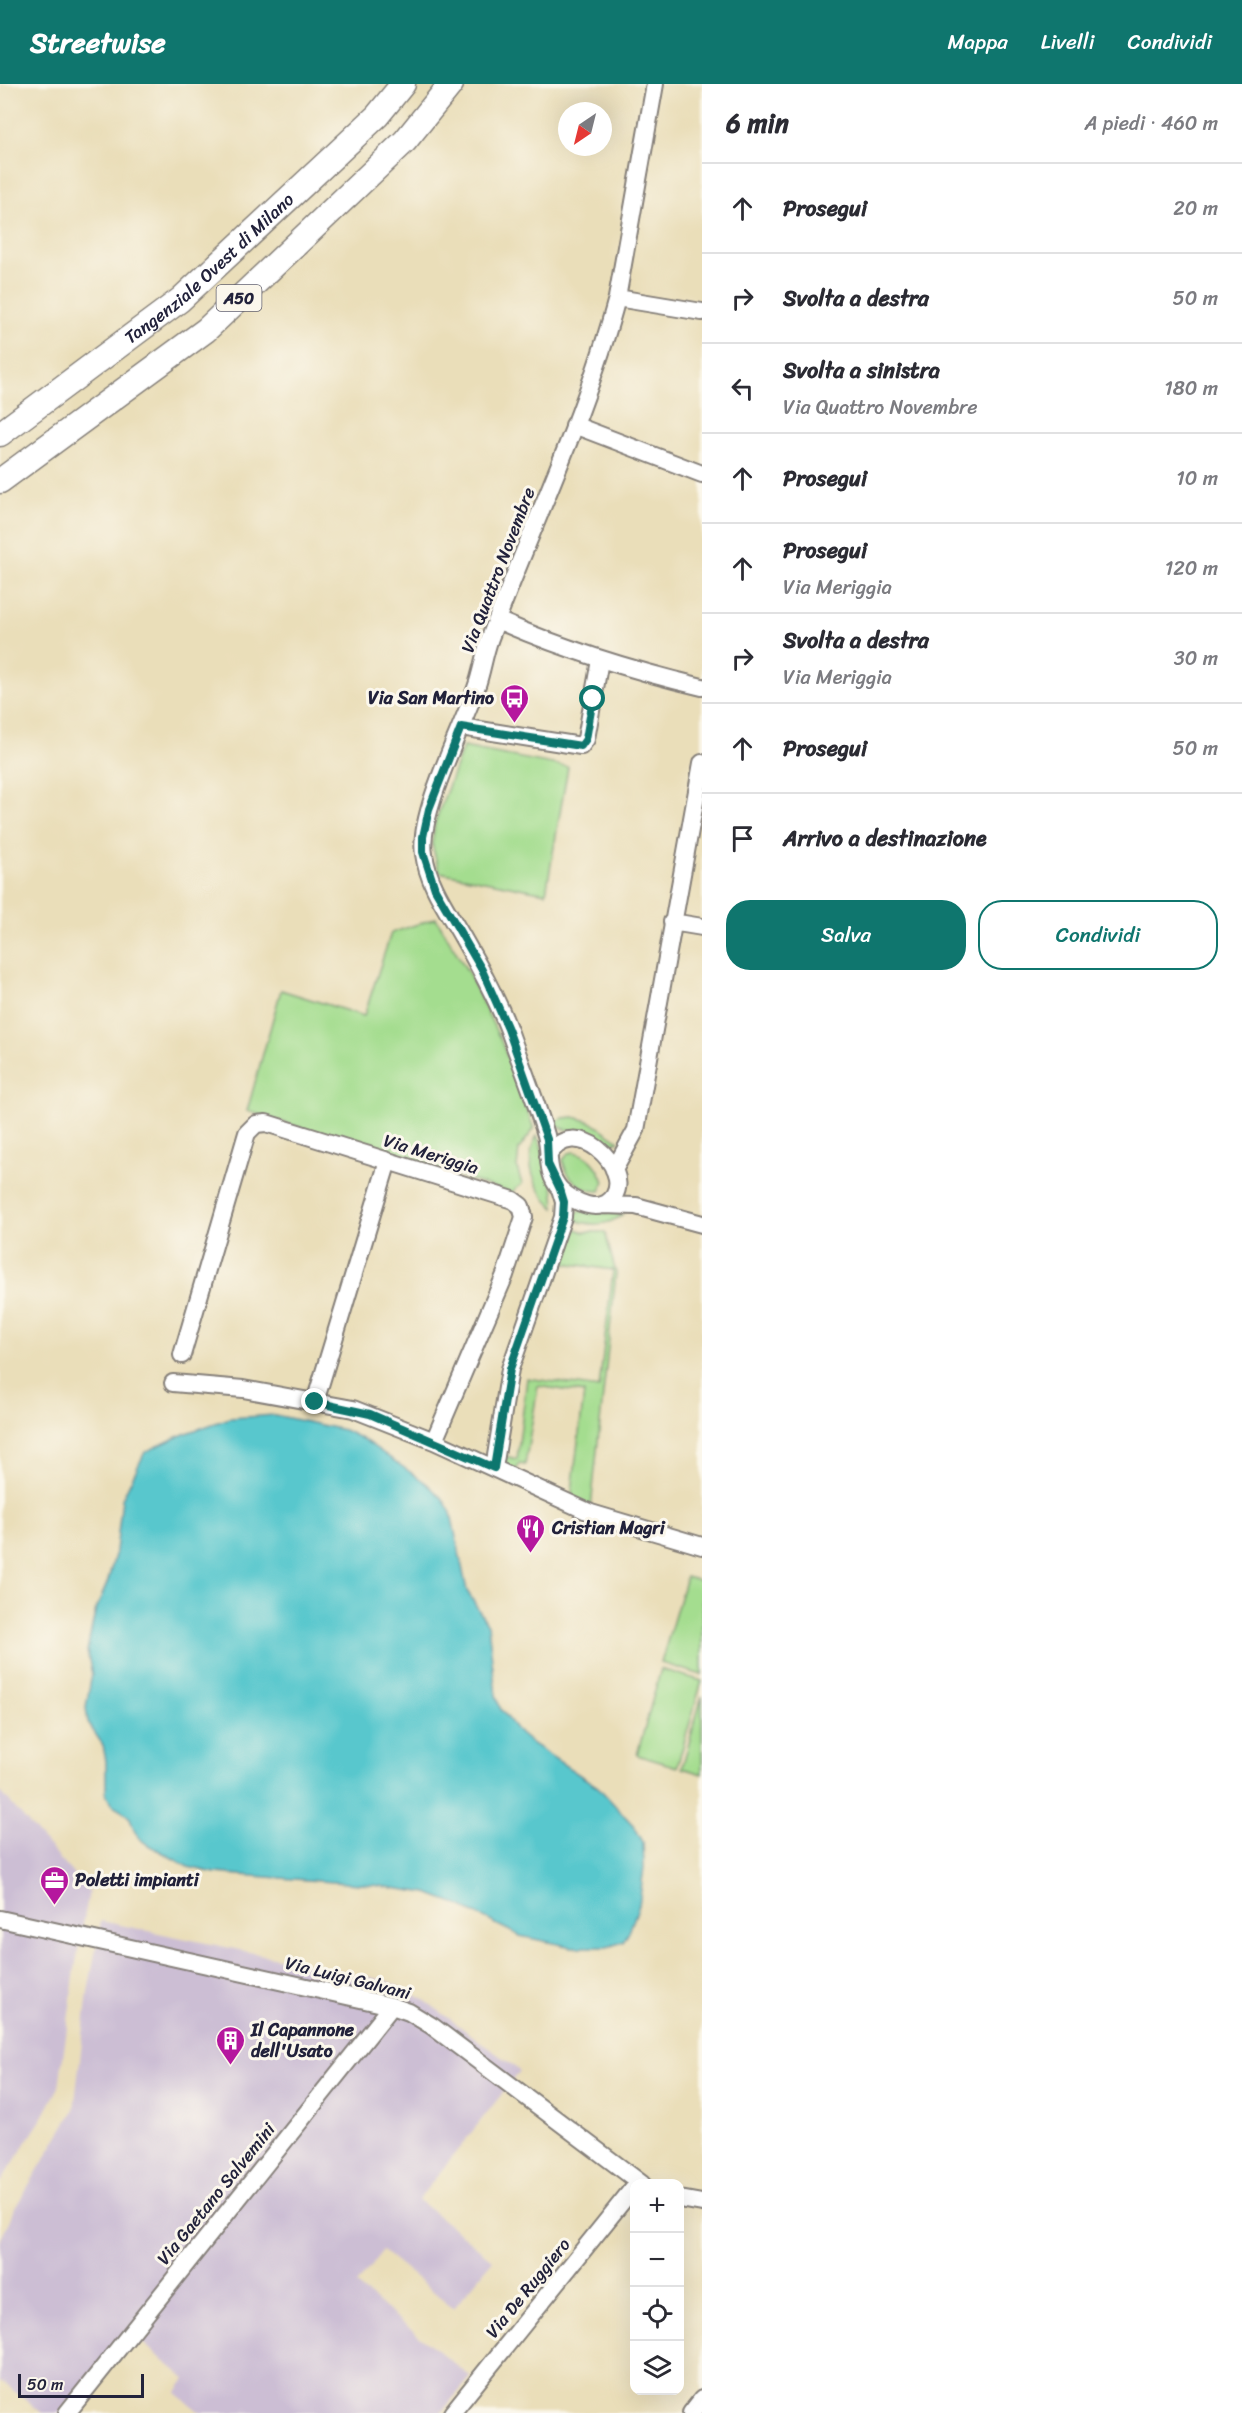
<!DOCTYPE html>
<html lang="it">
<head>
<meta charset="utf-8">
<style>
  :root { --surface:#fff; --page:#f2f2f3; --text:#2b2b33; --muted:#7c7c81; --line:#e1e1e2; --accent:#0f766e }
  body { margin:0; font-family:Sriracha,sans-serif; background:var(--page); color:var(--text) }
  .controls { position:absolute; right:18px; bottom:18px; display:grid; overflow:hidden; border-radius:12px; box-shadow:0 6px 24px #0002 }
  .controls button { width:54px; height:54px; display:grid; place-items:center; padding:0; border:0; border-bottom:2px solid var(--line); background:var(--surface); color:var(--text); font:30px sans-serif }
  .compass { position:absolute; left:558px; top:18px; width:54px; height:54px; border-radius:50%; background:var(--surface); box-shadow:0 6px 24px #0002; rotate:215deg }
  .scale { position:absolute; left:18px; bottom:15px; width:126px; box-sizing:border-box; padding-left:6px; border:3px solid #22223b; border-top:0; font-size:16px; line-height:21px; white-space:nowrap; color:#22223b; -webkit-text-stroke:4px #fbf7ec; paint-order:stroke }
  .stop { position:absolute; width:18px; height:18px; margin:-14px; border:4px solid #0f766e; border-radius:50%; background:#fff }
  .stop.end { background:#0f766e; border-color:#fff; box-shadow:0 2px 6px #0008 }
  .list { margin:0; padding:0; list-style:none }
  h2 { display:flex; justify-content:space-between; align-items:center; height:78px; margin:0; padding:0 24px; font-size:26px }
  h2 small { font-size:20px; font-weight:400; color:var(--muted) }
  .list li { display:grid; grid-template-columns:39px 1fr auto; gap:18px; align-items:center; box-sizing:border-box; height:90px; padding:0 24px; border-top:2px solid var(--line) }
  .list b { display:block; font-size:22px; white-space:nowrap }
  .list p { margin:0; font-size:20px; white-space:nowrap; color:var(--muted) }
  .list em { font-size:20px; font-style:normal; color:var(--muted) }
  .actions { display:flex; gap:12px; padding:18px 24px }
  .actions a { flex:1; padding:14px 0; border:2px solid var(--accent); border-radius:24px; text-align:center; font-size:21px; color:var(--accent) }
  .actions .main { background:var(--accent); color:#fff }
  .icon { flex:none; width:33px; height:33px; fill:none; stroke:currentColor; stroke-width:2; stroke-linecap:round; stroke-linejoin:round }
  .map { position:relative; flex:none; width:702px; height:2329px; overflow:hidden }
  header { display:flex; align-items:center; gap:36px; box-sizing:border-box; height:84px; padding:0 30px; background:var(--accent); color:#fff }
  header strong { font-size:28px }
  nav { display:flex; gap:33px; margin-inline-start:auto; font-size:21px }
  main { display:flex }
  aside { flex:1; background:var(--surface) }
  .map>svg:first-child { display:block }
  .industrial { fill:#ccbed4 }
  .green { fill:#a4dd8f; stroke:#638065; stroke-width:1.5 }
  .water { fill:#59c7cd; stroke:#3e7484; stroke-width:1.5 }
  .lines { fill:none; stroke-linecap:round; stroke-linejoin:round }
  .minor-casing { stroke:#86807a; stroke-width:20 }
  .highway-casing { stroke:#86807a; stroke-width:27 }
  .minor { stroke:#fff; stroke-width:16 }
  .highway { stroke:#fff; stroke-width:24 }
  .route { stroke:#0f766e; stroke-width:8 }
  .labels { text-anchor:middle; stroke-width:6; stroke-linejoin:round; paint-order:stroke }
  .shield { fill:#fbf7ec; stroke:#636270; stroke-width:1.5 }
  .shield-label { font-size:16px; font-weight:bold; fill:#22223b }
  .street-label { font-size:18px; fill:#22223b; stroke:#fbf7ec }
  .poi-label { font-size:18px; font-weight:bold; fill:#22223b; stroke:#fbf7ec; text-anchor:start }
</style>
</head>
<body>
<header>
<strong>Streetwise</strong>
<nav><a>Mappa</a><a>Livelli</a><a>Condividi</a></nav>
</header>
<main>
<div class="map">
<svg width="702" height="2329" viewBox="0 0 702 2329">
  <rect width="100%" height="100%" fill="#fbf7ec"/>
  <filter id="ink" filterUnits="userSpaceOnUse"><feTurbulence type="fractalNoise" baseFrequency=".0167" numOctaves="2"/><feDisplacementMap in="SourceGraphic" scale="12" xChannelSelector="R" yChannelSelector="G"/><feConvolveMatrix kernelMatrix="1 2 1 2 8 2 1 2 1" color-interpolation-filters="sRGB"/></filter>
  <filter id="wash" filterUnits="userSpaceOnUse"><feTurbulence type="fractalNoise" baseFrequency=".008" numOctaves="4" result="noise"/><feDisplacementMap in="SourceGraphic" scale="24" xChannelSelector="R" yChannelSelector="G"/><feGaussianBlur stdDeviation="1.35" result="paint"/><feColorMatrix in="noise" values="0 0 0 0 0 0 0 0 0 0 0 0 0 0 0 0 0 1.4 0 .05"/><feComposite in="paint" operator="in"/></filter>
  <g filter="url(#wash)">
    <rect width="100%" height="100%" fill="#eadeb9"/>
    <path class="industrial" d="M0,1707L89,1808L76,1878L59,2003L43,2033L0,2099Z
      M101,1837L388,1897L423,1915L520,1987L418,2116L493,2176L454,2224L383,2167L356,2201L471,2293L441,2329H201L176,2309L186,2295L127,2246L60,2329H42L0,2296V2157L15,2124L74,2026L88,1908Z"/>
    <path class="green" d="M463,663L568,683L546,809L439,788L432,760L435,738Z
      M436,834L468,888L502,959L534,1045L519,1065L517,1084L522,1100L511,1109L247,1027L281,906L364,932L391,849Z
      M574,1033L591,1038L619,1057L610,1060L580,1047L564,1045L552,1039L563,1034Z
      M537,1052C545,1067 557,1108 554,1124C535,1106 522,1077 537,1052Z
      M574,1068C589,1071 599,1083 604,1098L600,1107C582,1108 565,1093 563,1076L569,1069Z
      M579,1127L623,1130C607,1144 586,1142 569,1133Z
      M566,1141L584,1148H605L616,1189L591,1423L571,1415L584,1309L538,1302L525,1381L520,1380L513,1390L505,1384V1372L517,1375L527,1294L599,1304L613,1186L557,1178L561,1151Z
      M686,1493L702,1497V1591L661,1579Z
      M661,1585L702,1597L677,1683L637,1671Z
      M702,1612V1690L682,1684Z"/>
    <path class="water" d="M275,1331L344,1346L364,1356L426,1399L443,1415L451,1429L467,1507L488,1541L496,1611L500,1624L520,1650L531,1659L598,1703L634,1742L643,1758L644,1783L639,1821L629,1848L623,1858L607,1863H572L520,1852L454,1819L427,1809L373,1801L215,1789L188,1783L142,1757L135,1748L130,1734L120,1725L111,1720L106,1710V1677L103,1661L88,1639L86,1623L92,1590L87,1567L95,1528L108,1497L116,1467L122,1415L145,1368L184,1350L230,1334Z"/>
  </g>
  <g filter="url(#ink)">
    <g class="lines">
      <defs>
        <path id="minor" d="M617,214L702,228
          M574,341L702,390
          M497,536C563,565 631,586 702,603
          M461,643L581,662L586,655L600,576
          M672,838L702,843
          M548,1072C574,1028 632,1083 614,1112C601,1132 573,1118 560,1105C545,1088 551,1070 546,1051C536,1017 522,983 510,949C497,914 478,880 459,847C445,823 428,799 424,770C417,732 462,644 476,604C482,588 484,570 490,554C532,441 586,331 617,214L655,0
          M614,1086L636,1046L702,679
          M602,1121L636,1122L702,1140
          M182,1271L247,1049L256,1040L266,1039L513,1116L521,1122L524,1133L505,1191L434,1357L591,1429L702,1462
          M173,1299L243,1305L353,1325L434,1357
          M315,1318L388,1077
          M494,1384L510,1285L563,1133L564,1118L560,1105
          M0,1835L392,1922L409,1928L432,1942L642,2100
          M680,2115L702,2119
          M67,2329L392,1922
          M452,2329L634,2103
          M691,2329L702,2315"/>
        <g id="highway">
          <path id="s1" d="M0,350L180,216L377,32L403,0"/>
          <path d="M0,397L206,246L405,57L451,0"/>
        </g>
      </defs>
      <use href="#minor" class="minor-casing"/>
      <use href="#highway" class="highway-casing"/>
      <use href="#minor" class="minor"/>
      <use href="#highway" class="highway"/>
    </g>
  </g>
  <g class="lines" filter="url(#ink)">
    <path class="route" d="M315,1318L370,1330L494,1384L510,1285L563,1133L564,1118L560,1105L548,1080L547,1055L508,945L482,886L435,805L423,768V753L429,725L461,643L581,662L586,655L593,615"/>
  </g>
  <defs>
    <symbol id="bus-pin" viewBox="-11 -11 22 30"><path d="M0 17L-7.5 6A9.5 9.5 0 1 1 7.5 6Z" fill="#b5179e" stroke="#fbf7ec"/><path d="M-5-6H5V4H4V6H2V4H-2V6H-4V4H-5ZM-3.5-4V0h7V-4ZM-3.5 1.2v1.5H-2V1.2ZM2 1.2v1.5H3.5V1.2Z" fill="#fff"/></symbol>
    <symbol id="restaurant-pin" viewBox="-11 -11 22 30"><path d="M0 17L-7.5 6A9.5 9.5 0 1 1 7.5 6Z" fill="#b5179e" stroke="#fbf7ec"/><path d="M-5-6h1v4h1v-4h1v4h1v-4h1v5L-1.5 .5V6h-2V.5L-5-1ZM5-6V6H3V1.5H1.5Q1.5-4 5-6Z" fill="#fff"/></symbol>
    <symbol id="office-pin" viewBox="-11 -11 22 30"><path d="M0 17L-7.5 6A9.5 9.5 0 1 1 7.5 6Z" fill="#b5179e" stroke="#fbf7ec"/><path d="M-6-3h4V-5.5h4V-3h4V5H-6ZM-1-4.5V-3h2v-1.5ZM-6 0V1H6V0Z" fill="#fff"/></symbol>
    <symbol id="building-pin" viewBox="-11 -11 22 30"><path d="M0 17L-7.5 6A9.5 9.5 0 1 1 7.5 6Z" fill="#b5179e" stroke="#fbf7ec"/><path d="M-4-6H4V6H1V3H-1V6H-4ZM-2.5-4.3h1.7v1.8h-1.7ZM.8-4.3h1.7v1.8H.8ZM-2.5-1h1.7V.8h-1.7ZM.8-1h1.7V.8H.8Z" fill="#fff"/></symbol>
  </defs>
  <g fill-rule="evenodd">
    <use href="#bus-pin" x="498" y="598" width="33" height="45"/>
    <use href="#restaurant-pin" x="514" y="1428" width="33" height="45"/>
    <use href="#office-pin" x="38" y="1780" width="33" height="45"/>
    <use href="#building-pin" x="214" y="1940" width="33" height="45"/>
  </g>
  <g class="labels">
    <rect class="shield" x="216.5" y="201" width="45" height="26" rx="4.5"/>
    <g class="shield-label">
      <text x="239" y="220">A50</text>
    </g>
    <g class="street-label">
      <text dy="6" stroke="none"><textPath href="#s1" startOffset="267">Tangenziale Ovest di Milano</textPath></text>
      <text transform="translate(498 486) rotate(-69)" y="6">Via Quattro Novembre</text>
      <text transform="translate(431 1070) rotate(17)" y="6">Via Meriggia</text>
      <text transform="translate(348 1894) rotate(14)" y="6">Via Luigi Galvani</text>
      <text transform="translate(216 2110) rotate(-51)" y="6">Via Gaetano Salvemini</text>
      <text transform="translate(528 2204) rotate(-51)" y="6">Via De Ruggiero</text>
    </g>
    <g class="poi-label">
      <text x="494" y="620" text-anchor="end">Via San Martino</text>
      <text x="552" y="1450">Cristian Magri</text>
      <text x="75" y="1802">Poletti impianti</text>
      <text x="251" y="1952">Il Capannone<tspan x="251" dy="21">dell'Usato</tspan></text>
    </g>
  </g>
</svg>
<div class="controls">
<button>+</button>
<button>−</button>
<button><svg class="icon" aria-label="locate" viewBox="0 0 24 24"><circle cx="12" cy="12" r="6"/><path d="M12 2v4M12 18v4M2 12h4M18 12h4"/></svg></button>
<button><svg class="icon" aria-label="layers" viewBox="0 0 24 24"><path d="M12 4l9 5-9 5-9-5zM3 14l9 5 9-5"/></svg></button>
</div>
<svg class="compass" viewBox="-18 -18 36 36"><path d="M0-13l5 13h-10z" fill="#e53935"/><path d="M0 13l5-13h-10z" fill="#7c7c81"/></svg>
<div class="scale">50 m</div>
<div class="stop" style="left:593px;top:615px"></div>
<div class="stop end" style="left:315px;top:1318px"></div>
</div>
<aside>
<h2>6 min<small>A piedi · 460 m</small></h2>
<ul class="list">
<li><svg class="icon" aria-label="ahead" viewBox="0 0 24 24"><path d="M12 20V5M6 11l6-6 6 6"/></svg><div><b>Prosegui</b></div><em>20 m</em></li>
<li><svg class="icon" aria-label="right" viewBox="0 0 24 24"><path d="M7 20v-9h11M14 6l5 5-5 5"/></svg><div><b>Svolta a destra</b></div><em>50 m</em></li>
<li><svg class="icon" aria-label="left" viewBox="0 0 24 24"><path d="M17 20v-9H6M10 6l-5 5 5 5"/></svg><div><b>Svolta a sinistra</b><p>Via Quattro Novembre</p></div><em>180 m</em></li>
<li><svg class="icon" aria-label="ahead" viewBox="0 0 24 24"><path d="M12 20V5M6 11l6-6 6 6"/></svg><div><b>Prosegui</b></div><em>10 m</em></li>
<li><svg class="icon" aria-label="ahead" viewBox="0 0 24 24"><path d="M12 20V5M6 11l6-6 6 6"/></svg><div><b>Prosegui</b><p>Via Meriggia</p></div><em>120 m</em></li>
<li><svg class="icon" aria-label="right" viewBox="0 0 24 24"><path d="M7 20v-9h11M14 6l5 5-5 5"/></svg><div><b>Svolta a destra</b><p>Via Meriggia</p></div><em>30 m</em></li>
<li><svg class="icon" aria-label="ahead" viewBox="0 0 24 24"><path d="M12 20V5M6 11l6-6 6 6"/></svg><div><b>Prosegui</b></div><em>50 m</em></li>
<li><svg class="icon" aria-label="arrive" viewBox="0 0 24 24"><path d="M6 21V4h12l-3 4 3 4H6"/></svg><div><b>Arrivo a destinazione</b></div></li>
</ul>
<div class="actions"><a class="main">Salva</a><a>Condividi</a></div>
</aside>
</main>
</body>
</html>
